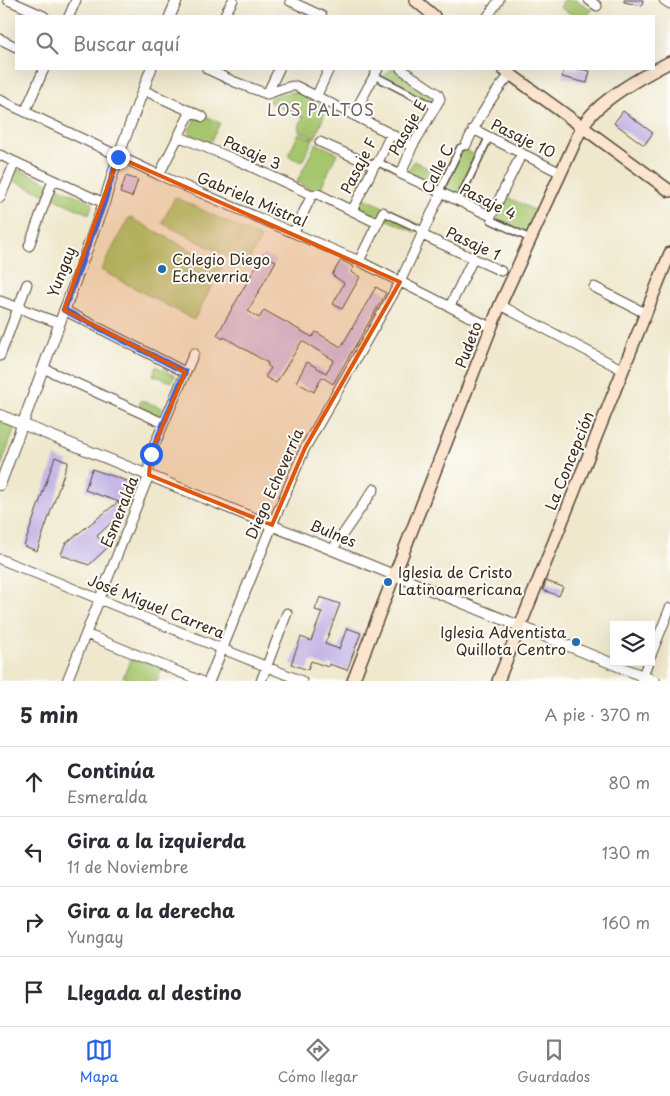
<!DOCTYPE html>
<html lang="es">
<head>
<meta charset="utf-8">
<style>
  :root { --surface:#fff; --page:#f7f7f7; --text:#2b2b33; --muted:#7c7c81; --line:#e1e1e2; --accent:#2563eb }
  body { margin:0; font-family:"Playpen Sans",sans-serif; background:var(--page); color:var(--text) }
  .controls { position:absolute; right:15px; bottom:15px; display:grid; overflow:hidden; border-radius:0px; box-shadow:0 5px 20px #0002 }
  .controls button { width:45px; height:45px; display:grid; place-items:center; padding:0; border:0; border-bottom:1px solid var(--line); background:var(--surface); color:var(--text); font:25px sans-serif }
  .stop { position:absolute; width:15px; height:15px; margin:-11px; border:4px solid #2563eb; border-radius:50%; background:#fff }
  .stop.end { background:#2563eb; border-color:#fff; box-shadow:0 1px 5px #0008 }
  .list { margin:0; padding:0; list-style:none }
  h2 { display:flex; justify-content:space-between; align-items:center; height:65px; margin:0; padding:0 20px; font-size:21px }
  h2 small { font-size:16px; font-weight:400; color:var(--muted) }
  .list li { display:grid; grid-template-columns:32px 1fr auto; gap:15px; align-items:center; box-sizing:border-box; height:70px; padding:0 20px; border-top:1px solid var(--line) }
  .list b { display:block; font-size:19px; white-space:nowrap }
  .list p { margin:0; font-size:16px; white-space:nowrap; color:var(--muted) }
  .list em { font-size:16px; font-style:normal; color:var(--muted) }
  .icon { flex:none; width:28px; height:28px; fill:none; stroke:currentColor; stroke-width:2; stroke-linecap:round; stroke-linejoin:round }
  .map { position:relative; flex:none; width:670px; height:681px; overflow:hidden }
  .search { position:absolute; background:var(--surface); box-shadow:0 5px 20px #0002; left:15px; right:15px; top:15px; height:55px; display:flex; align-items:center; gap:12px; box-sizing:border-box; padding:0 18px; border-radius:0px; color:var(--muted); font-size:19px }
  .sheet { height:345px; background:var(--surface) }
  nav { display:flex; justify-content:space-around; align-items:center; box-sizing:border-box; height:70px; border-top:1px solid var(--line); background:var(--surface); font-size:14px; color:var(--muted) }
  nav a { display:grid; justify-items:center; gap:2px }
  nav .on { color:var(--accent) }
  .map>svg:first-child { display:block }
  .green { fill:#a6c66e; stroke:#707846 }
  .building { fill:#c5b7e7 }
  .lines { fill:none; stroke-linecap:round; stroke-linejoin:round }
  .pedestrian-casing { stroke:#564638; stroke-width:9 }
  .minor-casing { stroke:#564638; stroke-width:11 }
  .tertiary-casing { stroke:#564638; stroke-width:12 }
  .secondary-casing { stroke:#564638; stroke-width:14 }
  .pedestrian { stroke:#fff; stroke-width:6 }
  .minor { stroke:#fff; stroke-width:9 }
  .tertiary { stroke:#fff; stroke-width:10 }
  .secondary { stroke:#fbe5cf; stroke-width:11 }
  .route { stroke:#2563eb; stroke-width:6 }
  .marked { fill:#df570d; fill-opacity:0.2; stroke:#df570d; stroke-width:4; stroke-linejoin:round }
  .poi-dot { fill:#1f6fb2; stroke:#fdfcf7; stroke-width:2 }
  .labels { text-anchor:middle; stroke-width:4; stroke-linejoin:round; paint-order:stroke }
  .street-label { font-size:15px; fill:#3b2a1e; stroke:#fdfcf7 }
  .poi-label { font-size:15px; fill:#3b2a1e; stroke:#fdfcf7; text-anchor:start }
  .neighbourhood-label { font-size:16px; letter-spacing:1px; fill:#6b5b64; stroke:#fdfcf7 }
</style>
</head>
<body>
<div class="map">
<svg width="670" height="681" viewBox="0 0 670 681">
  <rect width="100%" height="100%" fill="#fdfcf7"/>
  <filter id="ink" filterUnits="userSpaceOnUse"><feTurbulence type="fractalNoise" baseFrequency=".02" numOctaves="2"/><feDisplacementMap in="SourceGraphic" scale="10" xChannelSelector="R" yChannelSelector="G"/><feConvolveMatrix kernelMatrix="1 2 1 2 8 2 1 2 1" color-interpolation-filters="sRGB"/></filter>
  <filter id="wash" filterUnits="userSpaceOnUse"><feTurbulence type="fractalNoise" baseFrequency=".0096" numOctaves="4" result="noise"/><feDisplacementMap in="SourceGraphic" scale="20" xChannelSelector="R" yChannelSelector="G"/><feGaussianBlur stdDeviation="1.12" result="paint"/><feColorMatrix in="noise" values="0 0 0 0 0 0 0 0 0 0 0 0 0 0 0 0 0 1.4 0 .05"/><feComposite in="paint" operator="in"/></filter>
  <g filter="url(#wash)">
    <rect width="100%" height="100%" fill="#efe8cd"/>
    <path class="green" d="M564,0H576L592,10L587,16H574L560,7Z
      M391,69H399L438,96L435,105L382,78Z
      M289,92H296L327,108L315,138L298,130L303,117L269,102L271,97Z
      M198,112L220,123L210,143L188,133Z
      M299,133L313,139L302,162L288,156Z
      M316,143L337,153L320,190L314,191L297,182Z
      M462,148L478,157L458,199L442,190Z
      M414,161L444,177L438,188L407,173Z
      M16,168L93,203L89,214L12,180Z
      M505,196L536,211L525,235L492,219Z
      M175,197L261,238L246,266L162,223Z
      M363,197L419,225L415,232L379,216L377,220L356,210Z
      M129,217L222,267L194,320L101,270Z
      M156,366L175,376L172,382L153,375Z
      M141,400L162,408L160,416L139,407Z
      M0,421L15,427L0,469Z
      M132,657L162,669L157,681H135L123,677Z"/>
    <g id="blocks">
      <path class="building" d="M624,0H643L642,6L624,2Z
        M564,69H578L590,71L587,83L562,77Z
        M623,111L653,133L644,145L614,123Z
        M126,176L138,180L132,197L120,193Z
        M263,254L276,261L248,311L259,318L264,310L312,337L316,332L341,347L376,287L386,293L333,384L322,377L314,392L296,382L307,362L326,373L334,360L302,341L276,383L265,377L271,368L267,365L268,363L224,337L223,339L217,335Z
        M341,260L354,267L351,272L360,277L342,309L333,304L344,283L332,275Z
        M55,457L68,462L37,551L24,546Z
        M92,469L133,483L125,504L85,490Z
        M118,502L123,512L97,536L107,548L89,565L61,555L65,544Z
        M546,581L563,587L559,596L543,590Z
        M320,597L340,604L325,644L339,649L347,628L361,633L347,670L329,664L328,667L311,661L308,670L291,664L301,637L311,641L322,612L315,610Z"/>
    </g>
  </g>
  <g filter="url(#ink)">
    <use href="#blocks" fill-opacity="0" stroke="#564638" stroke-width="1"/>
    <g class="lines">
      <defs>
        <path id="pedestrian" d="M375,76L435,107
          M378,162L401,174
          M441,193L440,190L460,148L466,145
          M458,202L489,137
          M383,212L424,231
          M491,216V220L531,239"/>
        <path id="minor" d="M8,0L44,16
          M291,0L290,1L322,16
          M589,0L597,6
          M664,0L670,4
          M69,16L76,0
          M224,16L233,0
          M488,16L499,0
          M0,39L16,47
          M207,69L235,82L267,94
          M401,69L438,94L440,99L412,147L401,174L491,216L522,153
          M143,90L203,117
          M267,94C276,92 287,85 296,86L391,134L412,147
          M267,94L279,69
          M316,97L329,69
          M0,100L159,175L359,261L492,328
          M25,112L44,69
          M353,115L378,69
          M473,129L561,173
          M180,137L239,161L312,195
          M320,142L374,166
          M466,145C478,119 491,96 510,75
          M0,155L104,203
          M159,175L191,111
          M0,198L15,162
          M352,211L374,166L378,162L391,134
          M294,232L312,195L318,194L377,223
          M422,235L501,271
          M29,246L53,180
          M359,261L383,212
          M594,287L645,313
          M0,301L59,323
          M500,305L623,370
          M450,306L473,259
          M64,310L185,372
          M0,356L27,284
          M43,368L163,423
          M272,525L305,448L400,282L441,193
          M332,550L374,489
          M0,559L302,681
          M86,634L201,681
          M651,655L670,608
          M67,681L149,475V464L151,453L194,353
          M261,681L287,613
          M641,681L648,662"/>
        <path id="tertiary" d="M170,16L177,0
          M0,415L655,681
          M0,485L104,203L118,157L151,69
          M209,681L272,525"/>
        <path id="secondary" d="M415,0L434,16
          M503,69L670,191
          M353,681L500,305L582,127C598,100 643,76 670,62
          M498,681L670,253"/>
      </defs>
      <use href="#pedestrian" class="pedestrian-casing"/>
      <use href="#minor" class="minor-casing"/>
      <use href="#tertiary" class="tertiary-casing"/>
      <use href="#secondary" class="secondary-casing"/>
      <use href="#pedestrian" class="pedestrian"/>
      <use href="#minor" class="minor"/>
      <use href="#tertiary" class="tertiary"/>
      <use href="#secondary" class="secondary"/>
    </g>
  </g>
  <g class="lines" filter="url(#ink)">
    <path class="route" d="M118,157L104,203L64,310L185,372L151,454"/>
  </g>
  <path class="marked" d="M118,157L400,282L305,448L272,525L149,475L151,453L185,372L64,310Z"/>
  <g class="poi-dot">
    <circle cx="162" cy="269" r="5"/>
    <circle cx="388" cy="582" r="5"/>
    <circle cx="576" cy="642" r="5"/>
  </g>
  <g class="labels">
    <g class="street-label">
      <text transform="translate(408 128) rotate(-61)" y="5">Pasaje E</text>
      <text transform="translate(523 139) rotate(26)" y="5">Pasaje 10</text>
      <text transform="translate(252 153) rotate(24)" y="5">Pasaje 3</text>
      <text transform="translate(359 166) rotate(-63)" y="5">Pasaje F</text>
      <text transform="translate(438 169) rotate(-64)" y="5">Calle C</text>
      <text transform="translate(252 200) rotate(23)" y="5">Gabriela Mistral</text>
      <text transform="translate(488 202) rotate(27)" y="5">Pasaje 4</text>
      <text transform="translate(473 244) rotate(25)" y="5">Pasaje 1</text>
      <text transform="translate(62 272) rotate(-69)" y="5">Yungay</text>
      <text transform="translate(469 345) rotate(-69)" y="5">Pudeto</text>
      <text transform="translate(570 461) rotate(-68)" y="5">La Concepción</text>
      <text transform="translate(275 484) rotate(-66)" y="5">Diego Echeverría</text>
      <text transform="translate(120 512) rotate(-68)" y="5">Esmeralda</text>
      <text transform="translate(333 534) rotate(22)" y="5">Bulnes</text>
      <text transform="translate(156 607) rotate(22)" y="5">José Miguel Carrera</text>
    </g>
    <g class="poi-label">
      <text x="172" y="265">Colegio Diego<tspan x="172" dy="17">Echeverria</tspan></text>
      <text x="398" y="578">Iglesia de Cristo<tspan x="398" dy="17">Latinoamericana</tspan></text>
      <text x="566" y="638" text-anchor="end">Iglesia Adventista<tspan x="566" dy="17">Quillota Centro</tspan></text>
    </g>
    <g class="neighbourhood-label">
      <text x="321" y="116">LOS PALTOS</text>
    </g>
  </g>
</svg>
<div class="controls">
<button><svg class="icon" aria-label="layers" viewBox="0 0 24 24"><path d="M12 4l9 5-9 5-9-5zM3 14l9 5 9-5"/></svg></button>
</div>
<div class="stop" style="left:151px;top:454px"></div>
<div class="stop end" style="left:118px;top:157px"></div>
<div class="search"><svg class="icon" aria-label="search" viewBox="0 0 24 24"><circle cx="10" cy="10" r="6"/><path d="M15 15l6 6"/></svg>Buscar aquí</div>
</div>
<section class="sheet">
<h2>5 min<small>A pie · 370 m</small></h2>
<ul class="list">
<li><svg class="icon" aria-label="ahead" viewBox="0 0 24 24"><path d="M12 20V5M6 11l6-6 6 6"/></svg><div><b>Continúa</b><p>Esmeralda</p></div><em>80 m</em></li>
<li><svg class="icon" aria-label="left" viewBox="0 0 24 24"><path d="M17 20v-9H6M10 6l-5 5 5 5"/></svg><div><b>Gira a la izquierda</b><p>11 de Noviembre</p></div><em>130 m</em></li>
<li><svg class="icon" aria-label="right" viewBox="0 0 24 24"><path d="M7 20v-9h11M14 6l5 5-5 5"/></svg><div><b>Gira a la derecha</b><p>Yungay</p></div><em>160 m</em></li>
<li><svg class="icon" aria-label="arrive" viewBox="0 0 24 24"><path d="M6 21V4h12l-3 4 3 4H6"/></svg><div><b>Llegada al destino</b></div></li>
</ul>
</section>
<nav>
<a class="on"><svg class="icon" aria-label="map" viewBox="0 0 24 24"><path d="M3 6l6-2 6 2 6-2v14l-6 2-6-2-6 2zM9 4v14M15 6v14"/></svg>Mapa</a>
<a><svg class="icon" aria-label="directions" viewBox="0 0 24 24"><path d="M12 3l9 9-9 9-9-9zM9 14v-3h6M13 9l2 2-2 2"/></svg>Cómo llegar</a>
<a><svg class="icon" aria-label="saved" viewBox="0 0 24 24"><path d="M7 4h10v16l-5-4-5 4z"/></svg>Guardados</a>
</nav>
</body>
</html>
